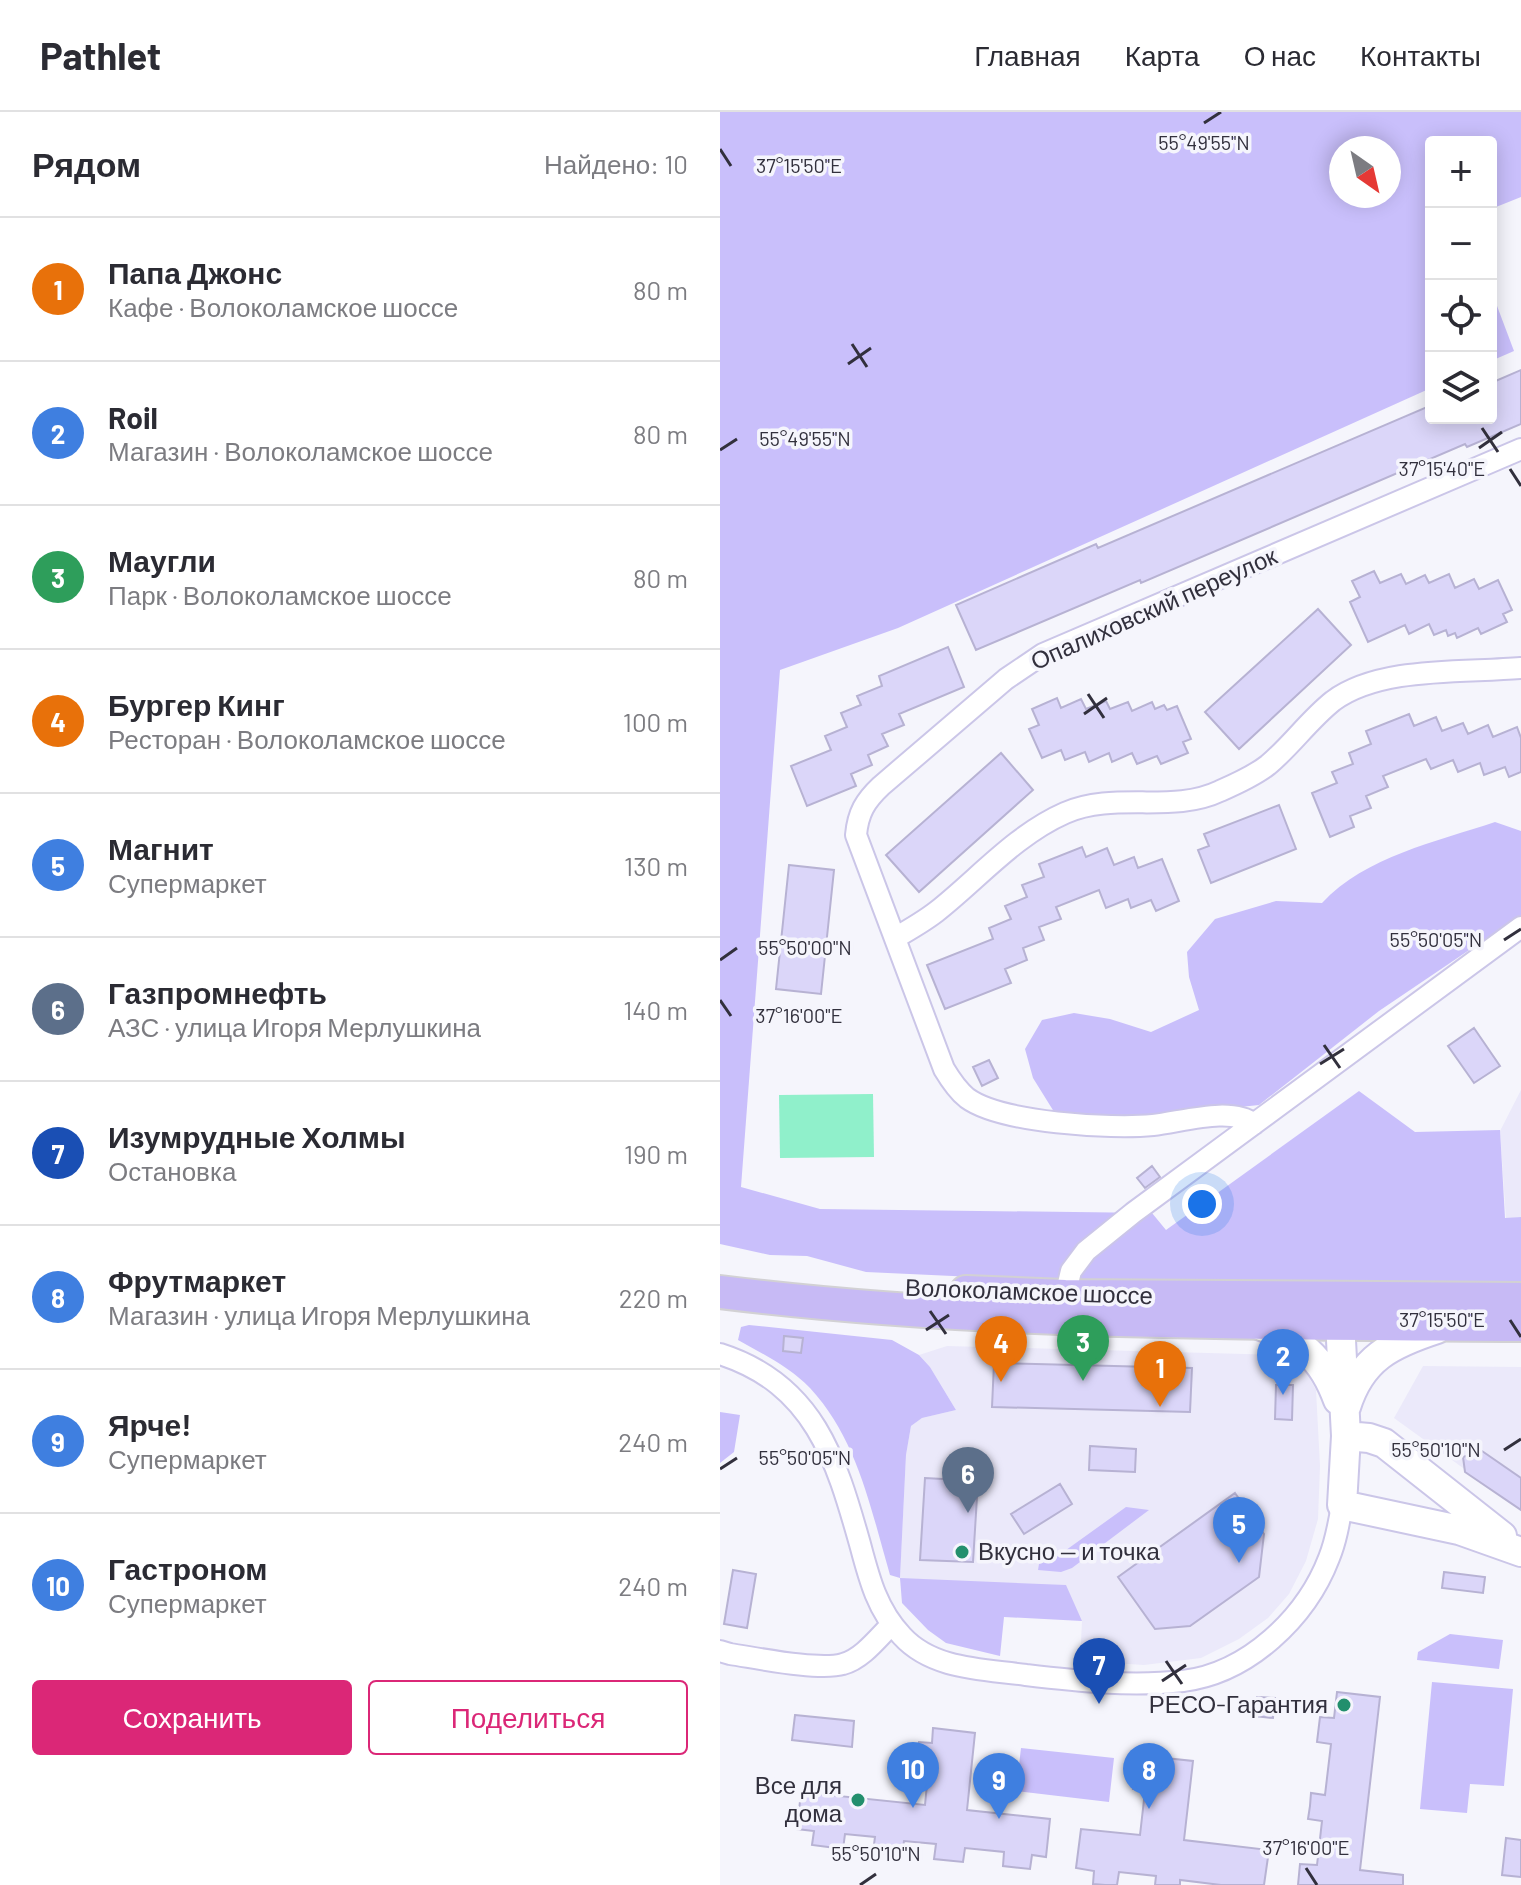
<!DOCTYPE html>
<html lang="ru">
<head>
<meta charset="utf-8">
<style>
  :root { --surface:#fff; --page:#f2f2f3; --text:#2b2b33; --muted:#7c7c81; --line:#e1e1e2; --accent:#db2777 }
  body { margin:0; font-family:Barlow,sans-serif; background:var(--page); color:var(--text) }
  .controls { position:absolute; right:24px; top:24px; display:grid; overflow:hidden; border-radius:8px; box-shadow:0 4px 20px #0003 }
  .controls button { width:72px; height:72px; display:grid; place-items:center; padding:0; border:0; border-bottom:2px solid var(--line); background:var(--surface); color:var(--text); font:40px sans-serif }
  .compass { position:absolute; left:609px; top:24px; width:72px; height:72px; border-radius:50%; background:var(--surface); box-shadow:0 4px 20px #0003; rotate:146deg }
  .you { position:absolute; left:482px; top:1092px; width:28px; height:28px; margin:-20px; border:6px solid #fff; border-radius:50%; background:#1a73e8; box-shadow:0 0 0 12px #1a73e833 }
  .badge { display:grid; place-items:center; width:52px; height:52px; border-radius:50%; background:var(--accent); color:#fff; font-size:26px; font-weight:700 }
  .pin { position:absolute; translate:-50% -66px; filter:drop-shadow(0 2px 4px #0008) }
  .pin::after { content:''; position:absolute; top:42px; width:28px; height:24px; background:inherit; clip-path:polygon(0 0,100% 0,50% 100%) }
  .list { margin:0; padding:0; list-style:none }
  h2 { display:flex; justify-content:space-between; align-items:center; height:104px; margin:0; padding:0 32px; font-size:34px }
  h2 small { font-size:26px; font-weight:400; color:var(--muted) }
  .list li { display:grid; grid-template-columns:52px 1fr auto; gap:24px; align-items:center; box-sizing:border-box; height:144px; padding:0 32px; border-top:2px solid var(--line) }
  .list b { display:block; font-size:30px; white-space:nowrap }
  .list p { margin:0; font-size:26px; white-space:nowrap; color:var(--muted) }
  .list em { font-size:26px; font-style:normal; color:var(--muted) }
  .actions { display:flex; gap:16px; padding:24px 32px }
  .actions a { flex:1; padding:18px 0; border:2px solid var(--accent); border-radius:8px; text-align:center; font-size:28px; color:var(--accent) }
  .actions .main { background:var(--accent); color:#fff }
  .icon { flex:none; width:44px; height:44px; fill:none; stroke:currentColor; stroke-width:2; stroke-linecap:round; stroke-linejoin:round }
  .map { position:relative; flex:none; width:801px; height:1773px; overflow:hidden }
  header { display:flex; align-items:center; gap:48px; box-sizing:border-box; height:112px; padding:0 40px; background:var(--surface); border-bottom:2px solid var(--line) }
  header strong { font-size:38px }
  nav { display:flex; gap:44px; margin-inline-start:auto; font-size:28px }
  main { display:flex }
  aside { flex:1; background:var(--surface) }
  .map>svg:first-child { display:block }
  .built { fill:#ebe9fa }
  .green { fill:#c9bffb; fill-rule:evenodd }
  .water { fill:#90f0cb }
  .building { fill:#dbd6f9; stroke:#b7b2d3; stroke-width:2 }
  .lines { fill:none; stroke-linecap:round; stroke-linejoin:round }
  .street-casing { stroke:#cbc6e8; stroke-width:24 }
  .secondary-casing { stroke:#cbc6e8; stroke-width:32 }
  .primary-casing { stroke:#d2d1d4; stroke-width:36 }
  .street { stroke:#fff; stroke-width:20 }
  .secondary { stroke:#fff; stroke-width:28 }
  .primary { stroke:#c7baf5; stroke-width:32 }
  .ticks { fill:none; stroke:#32303d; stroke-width:3 }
  .poi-dot { fill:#238f6d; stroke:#f5f5fc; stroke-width:3 }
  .labels { text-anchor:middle; stroke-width:7; stroke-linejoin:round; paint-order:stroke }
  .street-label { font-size:24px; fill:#32303d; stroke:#f5f5fc }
  .poi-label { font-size:24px; fill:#32303d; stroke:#f5f5fc; text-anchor:end }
  .ticks-label { font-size:20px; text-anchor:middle; fill:#32303d; stroke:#f5f5fc; stroke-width:7; stroke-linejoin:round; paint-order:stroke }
</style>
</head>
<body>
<header>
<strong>Pathlet</strong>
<nav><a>Главная</a><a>Карта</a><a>О нас</a><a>Контакты</a></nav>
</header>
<main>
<aside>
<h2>Рядом<small>Найдено: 10</small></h2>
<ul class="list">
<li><span class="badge" style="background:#e8710a">1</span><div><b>Папа Джонс</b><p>Кафе · Волоколамское шоссе</p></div><em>80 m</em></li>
<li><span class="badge" style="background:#3f7fe0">2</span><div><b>Roil</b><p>Магазин · Волоколамское шоссе</p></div><em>80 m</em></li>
<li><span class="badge" style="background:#2e9e5b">3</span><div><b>Маугли</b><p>Парк · Волоколамское шоссе</p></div><em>80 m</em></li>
<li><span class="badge" style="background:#e8710a">4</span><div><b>Бургер Кинг</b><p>Ресторан · Волоколамское шоссе</p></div><em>100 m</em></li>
<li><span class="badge" style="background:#3f7fe0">5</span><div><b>Магнит</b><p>Супермаркет</p></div><em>130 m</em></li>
<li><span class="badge" style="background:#5c6f8a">6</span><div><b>Газпромнефть</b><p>АЗС · улица Игоря Мерлушкина</p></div><em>140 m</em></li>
<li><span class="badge" style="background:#1a4fb4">7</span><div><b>Изумрудные Холмы</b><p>Остановка</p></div><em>190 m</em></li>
<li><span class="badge" style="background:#3f7fe0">8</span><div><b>Фрутмаркет</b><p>Магазин · улица Игоря Мерлушкина</p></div><em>220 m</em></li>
<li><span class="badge" style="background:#3f7fe0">9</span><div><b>Ярче!</b><p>Супермаркет</p></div><em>240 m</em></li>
<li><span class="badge" style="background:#3f7fe0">10</span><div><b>Гастроном</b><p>Супермаркет</p></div><em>240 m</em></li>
</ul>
<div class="actions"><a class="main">Сохранить</a><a>Поделиться</a></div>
</aside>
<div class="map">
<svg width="801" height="1773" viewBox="0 0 801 1773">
  <rect width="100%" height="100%" fill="#f5f5fc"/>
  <path class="built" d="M801,978V1105L786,1107L780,1019Z
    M227,1234L561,1243L585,1258L596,1278L600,1354L598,1407L586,1449L569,1482L548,1506L519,1527L481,1546L424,1553L360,1549L362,1509L180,1466L186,1343L191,1314L202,1306L236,1298L210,1255L199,1243Z
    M703,1254L801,1255V1398L674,1306Z"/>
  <path class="green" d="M0,0H801V85L771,97V30H711V276L178,516L60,558L21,1075L100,1097L432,1101L446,1118L639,979L695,1020L780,1018L785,1106L801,1105V1169L408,1172L146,1160L87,1144L50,1143L0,1132ZM621,36H669V84H621Z
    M771,178L794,239L771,249Z
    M775,710L801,719V803L659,899L539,993L426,1005L336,1003L313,966L305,937L322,908L354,901L390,907L431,920L479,898L469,865L467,840L495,807L556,789L602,791C646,744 716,730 775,710Z
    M29,1213L172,1228L199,1243L210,1255L236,1298L202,1306L191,1314L186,1343L180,1466L346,1473L362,1509L284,1505L280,1544L226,1531L208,1518L182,1491L180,1466L170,1463C151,1398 138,1328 90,1276C70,1255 43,1242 18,1228L21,1215Z
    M0,1300L20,1303L14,1340L0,1351Z
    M406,1395L429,1398L352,1456L341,1460L318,1458L319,1452L335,1446Z
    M730,1522L783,1528L779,1557L697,1548L698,1540Z
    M712,1570L793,1577L784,1674L750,1672L747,1701L700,1697Z
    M301,1636L394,1646L389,1690L296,1679Z"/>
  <path class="water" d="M153,982L154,1045L60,1046L59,983Z"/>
  <path class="building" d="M801,258V312L747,335L745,332L421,471L420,468L256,538L236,493L376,432L378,436L707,295L711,306H771V271Z
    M654,459L660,471L681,462L686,472L705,463L709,471L729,462L735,476L754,467L759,477L778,468L792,498L783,502L787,510L761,522L758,516L737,526L735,521L728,524L726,518L714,523L709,512L689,522L685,513L648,530L630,490L640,485L632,469Z
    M598,497L631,533L519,637L485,600Z
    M228,535L244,575L179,602L184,613L162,622L168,634L148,643L152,653L131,662L136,674L87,694L71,654L111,638L105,624L127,615L121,601L141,593L137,584L162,574L159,564Z
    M337,586L341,596L361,587L366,597L386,589L390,597L408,590L412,599L432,590L435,597L444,593L447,598L457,594L471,627L463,630L468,641L441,652L437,644L417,652L412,641L392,650L389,641L369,650L365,640L345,648L341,638L322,646L309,617L319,613L312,597Z
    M689,602L694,614L716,605L722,619L743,611L748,622L768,613L773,625L797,615L801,626V660L789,665L785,655L764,663L760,651L738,660L733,648L711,657L706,647L663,664L668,675L646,684L651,696L630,704L634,715L610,725L592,681L617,671L612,660L633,652L629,641L651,632L646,619Z
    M281,641L313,678L199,780L166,743Z
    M559,693L576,737L491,771L478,738L489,734L484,722Z
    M362,735L366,745L387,736L394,753L414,745L418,756L442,747L459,789L436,799L431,788L411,796L408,787L386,796L379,778L336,795L341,807L319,815L324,828L303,836L307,848L285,857L291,871L225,897L207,853L273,827L269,816L291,807L285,794L307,785L302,773L324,765L319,752Z
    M69,753L114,758L101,882L56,877Z
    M754,916L780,954L754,971L728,934Z
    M269,948L278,966L262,974L253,955Z
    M432,1054L440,1065L425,1076L417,1066Z
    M64,1224L83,1226L81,1241L63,1239Z
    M274,1251L472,1256L470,1300L272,1295Z
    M556,1273H573L572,1308L555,1307Z
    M370,1334L416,1337L415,1360L369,1358Z
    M762,1339L801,1366V1398L745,1360L743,1345Z
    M205,1366L258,1369L253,1450L200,1448Z
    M340,1372L352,1392L304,1422L291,1402Z
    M515,1381L544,1422L539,1465L470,1514L435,1517L398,1465Z
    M13,1458L36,1462L27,1516L4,1512Z
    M724,1460L765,1465L763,1481L722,1476Z
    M617,1580L660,1585L640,1758L683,1763V1773H578L580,1752L597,1753L602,1709L588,1707L590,1694L591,1681L605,1683L611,1632L597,1630L600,1605L614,1606Z
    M537,1585L555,1586L553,1606L535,1604Z
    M75,1603L134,1609L132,1635L72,1628Z
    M213,1616L255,1621L247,1698L330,1707L326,1745L312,1743L310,1757L283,1754L284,1740L245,1736L243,1750L214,1747L216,1732L184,1729L182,1743L153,1740L155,1725L125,1722L123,1737L108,1735L92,1733L94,1719L77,1717L81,1680L205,1693L208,1662L196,1660L199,1630L212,1631Z
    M417,1643L473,1649L464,1728L549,1738L544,1773H501L460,1768V1773H435L436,1764L399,1760L397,1773H385L373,1772L374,1759L356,1756L361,1717L420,1723L425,1679L413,1677Z
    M786,1726L801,1728V1765L782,1763Z"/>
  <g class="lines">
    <defs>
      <path id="street" d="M175,826C189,818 203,810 216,800C258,767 295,723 345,701C395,679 452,702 500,679C516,672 534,664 548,653C571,634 589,608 613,589C660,554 744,561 801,556
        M534,1012C511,994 462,1010 433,1013C391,1017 281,1011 247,986C237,978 230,967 224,957L136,723C138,701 145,689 161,674L286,567L323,542L801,337
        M345,1184L351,1159L366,1139L413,1101L801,815
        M0,1242C94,1272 116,1347 140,1432C149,1466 157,1498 182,1524C213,1558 264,1557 306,1563C357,1569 411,1575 463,1569C528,1561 586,1506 609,1446C616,1429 619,1411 622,1393
        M0,1539L10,1542C37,1546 99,1559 123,1552C142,1547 158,1526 171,1513"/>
      <path id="secondary" d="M619,1190L626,1324L622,1393L739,1418L801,1440
        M539,1213C581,1229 602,1244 618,1288
        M626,1295C641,1246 671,1232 717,1217
        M626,1324L649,1326L664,1331L782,1424"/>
      <path id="primary" d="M0,1180C266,1213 534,1211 801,1213
        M246,1180L345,1184L801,1187"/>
    </defs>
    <use href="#street" class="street-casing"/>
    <use href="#secondary" class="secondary-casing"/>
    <use href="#primary" class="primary-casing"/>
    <use href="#street" class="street"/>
    <use href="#secondary" class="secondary"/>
    <use href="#primary" class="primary"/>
  </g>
  <path class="ticks" d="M484,11L501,0M0,37L11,54M132,232L147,255M128,252L151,236M762,316L778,340M759,336L782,320M0,338L17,327M790,357L801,374M368,582L384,606M364,602L387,586M784,828L801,817M0,848L17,836M0,888L11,904M604,933L620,956M600,952L624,937M210,1199L226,1222M790,1208L801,1225M206,1218L229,1203M784,1338L801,1327M0,1357L17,1346M446,1549L462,1572M442,1569L466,1553M586,1756L597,1773M140,1773L156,1762"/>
  <g class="poi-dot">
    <circle cx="242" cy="1440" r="8"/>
    <circle cx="624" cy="1593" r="8"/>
    <circle cx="138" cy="1688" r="8"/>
  </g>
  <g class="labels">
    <g class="street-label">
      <text transform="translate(434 497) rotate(-24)" y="8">Опалиховский переулок</text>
      <text transform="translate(309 1180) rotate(2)" y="8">Волоколамское шоссе</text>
    </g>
    <g class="poi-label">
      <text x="258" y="1448" text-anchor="start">Вкусно — и точка</text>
      <text x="608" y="1601">РЕСО-Гарантия</text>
      <text x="122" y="1682">Все для<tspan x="122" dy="28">дома</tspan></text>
    </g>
  </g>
  <g class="ticks-label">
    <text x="484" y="38">55°49'55"N</text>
    <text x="79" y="61">37°15'50"E</text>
    <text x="85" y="334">55°49'55"N</text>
    <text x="722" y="364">37°15'40"E</text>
    <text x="716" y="835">55°50'05"N</text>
    <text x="85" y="843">55°50'00"N</text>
    <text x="79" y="911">37°16'00"E</text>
    <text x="722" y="1215">37°15'50"E</text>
    <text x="716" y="1345">55°50'10"N</text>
    <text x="85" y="1353">55°50'05"N</text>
    <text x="586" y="1743">37°16'00"E</text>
    <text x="156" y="1749">55°50'10"N</text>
  </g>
</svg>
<div class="controls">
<button>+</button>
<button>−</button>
<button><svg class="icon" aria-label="locate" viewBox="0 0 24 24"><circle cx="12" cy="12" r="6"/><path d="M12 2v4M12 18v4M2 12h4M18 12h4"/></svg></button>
<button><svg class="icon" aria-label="layers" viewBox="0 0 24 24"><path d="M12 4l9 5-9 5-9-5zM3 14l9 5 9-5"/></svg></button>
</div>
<svg class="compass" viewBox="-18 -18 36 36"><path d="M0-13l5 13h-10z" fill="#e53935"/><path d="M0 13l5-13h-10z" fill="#7c7c81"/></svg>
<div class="you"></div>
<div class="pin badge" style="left:440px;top:1295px;background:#e8710a">1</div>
<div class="pin badge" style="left:563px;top:1283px;background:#3f7fe0">2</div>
<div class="pin badge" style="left:363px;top:1269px;background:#2e9e5b">3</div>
<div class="pin badge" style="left:281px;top:1270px;background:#e8710a">4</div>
<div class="pin badge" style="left:519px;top:1451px;background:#3f7fe0">5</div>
<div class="pin badge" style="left:248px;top:1401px;background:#5c6f8a">6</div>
<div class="pin badge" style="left:379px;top:1592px;background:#1a4fb4">7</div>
<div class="pin badge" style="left:429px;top:1697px;background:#3f7fe0">8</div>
<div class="pin badge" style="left:279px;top:1707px;background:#3f7fe0">9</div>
<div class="pin badge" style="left:193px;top:1696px;background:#3f7fe0">10</div>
</div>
</main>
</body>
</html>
